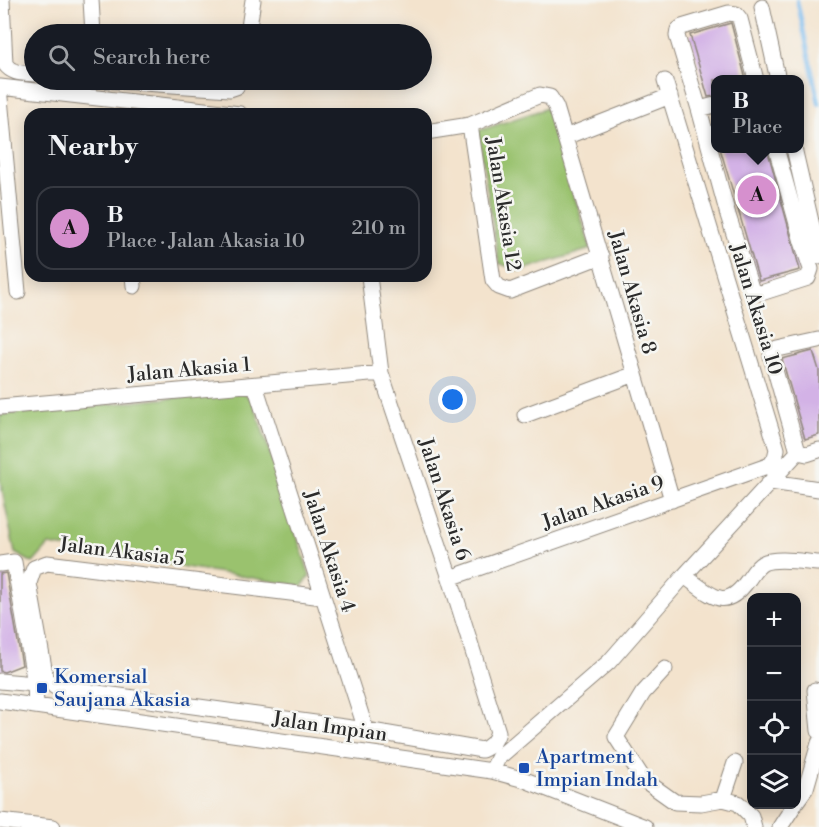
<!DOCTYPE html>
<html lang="en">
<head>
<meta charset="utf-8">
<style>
  :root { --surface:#171b24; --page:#20242c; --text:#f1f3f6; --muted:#9ea1a6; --line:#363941; --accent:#d690ce }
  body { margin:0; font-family:"Libre Bodoni",serif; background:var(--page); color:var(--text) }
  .controls { position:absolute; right:18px; bottom:18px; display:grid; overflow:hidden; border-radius:12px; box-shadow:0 3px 15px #0003 }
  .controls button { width:54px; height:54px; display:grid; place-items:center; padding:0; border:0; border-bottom:2px solid var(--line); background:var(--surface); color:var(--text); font:30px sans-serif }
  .you { position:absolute; left:453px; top:400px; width:21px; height:21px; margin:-15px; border:4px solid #fff; border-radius:50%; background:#1a73e8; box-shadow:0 0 0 9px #1a73e833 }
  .badge { display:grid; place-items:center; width:39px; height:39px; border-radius:50%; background:var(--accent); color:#111; font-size:20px; font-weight:700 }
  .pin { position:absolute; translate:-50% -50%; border:3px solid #fff; box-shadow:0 2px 6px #0006 }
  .popup { position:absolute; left:711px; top:75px; width:93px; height:78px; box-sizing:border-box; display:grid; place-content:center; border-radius:12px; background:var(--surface); filter:drop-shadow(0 2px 4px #0005); font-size:20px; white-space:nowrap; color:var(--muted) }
  .popup b { font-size:22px; color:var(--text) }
  .popup::after { content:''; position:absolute; left:50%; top:100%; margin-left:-12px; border:12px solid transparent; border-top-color:var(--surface) }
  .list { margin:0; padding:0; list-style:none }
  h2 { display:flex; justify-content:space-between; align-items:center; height:78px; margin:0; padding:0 24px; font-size:26px }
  h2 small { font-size:20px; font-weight:400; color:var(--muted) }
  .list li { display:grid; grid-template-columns:39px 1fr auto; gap:18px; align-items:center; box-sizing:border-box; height:84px; margin:0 12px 12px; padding:0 12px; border:2px solid var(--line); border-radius:18px }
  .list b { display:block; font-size:22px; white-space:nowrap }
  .list p { margin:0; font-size:20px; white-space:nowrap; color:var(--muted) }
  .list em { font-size:20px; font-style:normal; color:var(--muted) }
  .icon { flex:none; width:33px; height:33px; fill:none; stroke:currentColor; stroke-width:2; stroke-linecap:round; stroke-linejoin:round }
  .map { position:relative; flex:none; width:819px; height:827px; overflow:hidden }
  .search { position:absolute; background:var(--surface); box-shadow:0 3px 15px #0003; left:24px; top:24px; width:408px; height:66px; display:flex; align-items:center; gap:15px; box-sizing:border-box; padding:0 21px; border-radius:33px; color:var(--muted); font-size:22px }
  .panel { position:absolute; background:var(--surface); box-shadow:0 3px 15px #0003; left:24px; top:108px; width:408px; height:174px; border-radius:18px }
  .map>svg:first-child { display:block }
  .green { fill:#9ac26e; stroke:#62764c; stroke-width:1.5 }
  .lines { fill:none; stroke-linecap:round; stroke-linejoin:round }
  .stream { stroke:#7abcef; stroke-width:4 }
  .building { fill:#d3b2e6 }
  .minor-casing { stroke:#8f877c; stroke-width:17 }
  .minor { stroke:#fff; stroke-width:15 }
  .transit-dot { fill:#1a4fb4; stroke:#f6f6f2; stroke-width:2 }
  .labels { text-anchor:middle; stroke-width:5; stroke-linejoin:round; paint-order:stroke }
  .street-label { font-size:20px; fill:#2b2b2b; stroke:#f6f6f2 }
  .transit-label { font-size:20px; fill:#164399; stroke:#f6f6f2; text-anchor:start }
</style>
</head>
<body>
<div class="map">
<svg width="819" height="827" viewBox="0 0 819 827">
  <rect width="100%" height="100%" fill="#f6f6f2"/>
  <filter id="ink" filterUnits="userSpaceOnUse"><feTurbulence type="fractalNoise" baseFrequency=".0167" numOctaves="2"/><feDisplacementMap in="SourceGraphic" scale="12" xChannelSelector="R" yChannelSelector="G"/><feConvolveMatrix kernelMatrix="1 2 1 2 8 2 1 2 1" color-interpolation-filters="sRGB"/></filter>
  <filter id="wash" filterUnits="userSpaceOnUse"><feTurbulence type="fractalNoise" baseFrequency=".008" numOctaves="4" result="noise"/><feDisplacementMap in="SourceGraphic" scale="24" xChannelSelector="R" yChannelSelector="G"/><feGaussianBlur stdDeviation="1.35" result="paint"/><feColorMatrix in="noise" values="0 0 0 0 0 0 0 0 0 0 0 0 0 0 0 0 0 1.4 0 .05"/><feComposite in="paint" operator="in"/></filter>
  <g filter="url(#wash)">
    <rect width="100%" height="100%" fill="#f3e3cd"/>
    <path class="green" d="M547,108L591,249L519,271L499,263L478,131Z
      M242,391L253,401L310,576L302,586L49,545L33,563L15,553L0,480V415Z"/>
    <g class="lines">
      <path class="stream" d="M797,0L819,104"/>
    </g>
    <g id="blocks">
      <path class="building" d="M731,23L746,80H715V96L708,97L690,35Z
        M720,148H767L800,270L759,281Z
        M813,351L819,370V435L805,439L782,359Z
        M6,573L22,665L4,672L0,671V574Z"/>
    </g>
  </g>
  <g filter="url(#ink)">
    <use href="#blocks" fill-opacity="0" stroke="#8f877c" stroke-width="1.5"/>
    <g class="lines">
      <defs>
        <path id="minor" d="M2,0L5,64C12,74 23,73 34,74
          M91,0L93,34
          M762,7L778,80
          M248,34L253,0
          M100,80L230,89L236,87L240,80
          M756,80L740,19L736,14L729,13L682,27L678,30L677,36L699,109L728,215L752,291L761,293L808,278L811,269L802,242
          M0,87L240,114
          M0,98L18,292
          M699,109L715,105
          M470,125L493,280L499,287L510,291L601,256
          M426,132L470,125L540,95L550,97L556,107L672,500
          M565,137L670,96
          M776,148L802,242L816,243
          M794,148L819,256
          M133,276L134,286
          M255,385L366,730
          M0,407L381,373
          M525,415L635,374
          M798,452L807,454L819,450
          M771,482L819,489
          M0,564L14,562L35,684L36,705
          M684,576C711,594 724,614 748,580C753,573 756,567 763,563C776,557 804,562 819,563
          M450,578L770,465L775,458L777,449L665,81
          M323,597L47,563L34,568L29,583L46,679L55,687L366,730L482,750C491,746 495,742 498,732L450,578L381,373L369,276
          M665,669L643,693L616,737L644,780L675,802L701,803L723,799L738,803L751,816L754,827
          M0,681L35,684
          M815,690L819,731
          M0,701L492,771L525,780L645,827
          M492,771L498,758L609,662L684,576L798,452L771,356L778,349L819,340
          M723,799L735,763
          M796,802L806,788L819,743
          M0,821L53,827
          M780,827L795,804"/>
      </defs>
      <use href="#minor" class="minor-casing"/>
      <use href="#minor" class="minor"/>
    </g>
  </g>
  <g class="transit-dot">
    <rect x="36" y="682" width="12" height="12" rx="3"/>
    <rect x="518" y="762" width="12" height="12" rx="3"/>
  </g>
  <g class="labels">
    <g class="street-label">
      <text transform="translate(504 204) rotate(81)" y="7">Jalan Akasia 12</text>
      <text transform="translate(633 292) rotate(74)" y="7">Jalan Akasia 8</text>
      <text transform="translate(757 309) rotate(73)" y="7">Jalan Akasia 10</text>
      <text transform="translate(189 369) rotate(-5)" y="7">Jalan Akasia 1</text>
      <text transform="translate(445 499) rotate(72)" y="7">Jalan Akasia 6</text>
      <text transform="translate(603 502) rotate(-19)" y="7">Jalan Akasia 9</text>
      <text transform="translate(122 551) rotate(7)" y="7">Jalan Akasia 5</text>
      <text transform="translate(330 551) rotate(72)" y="7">Jalan Akasia 4</text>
      <text transform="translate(330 726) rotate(8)" y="7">Jalan Impian</text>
    </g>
    <g class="transit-label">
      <text x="54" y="683">Komersial<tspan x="54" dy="23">Saujana Akasia</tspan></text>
      <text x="536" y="763">Apartment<tspan x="536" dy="23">Impian Indah</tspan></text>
    </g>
  </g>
</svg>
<div class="controls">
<button>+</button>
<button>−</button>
<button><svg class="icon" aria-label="locate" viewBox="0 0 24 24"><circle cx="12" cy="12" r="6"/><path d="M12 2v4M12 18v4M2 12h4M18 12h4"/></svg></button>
<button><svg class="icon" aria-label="layers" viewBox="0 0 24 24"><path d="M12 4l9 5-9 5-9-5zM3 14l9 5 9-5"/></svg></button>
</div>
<div class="you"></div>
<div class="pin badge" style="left:757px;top:195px">A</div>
<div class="popup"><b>B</b>Place</div>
<div class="search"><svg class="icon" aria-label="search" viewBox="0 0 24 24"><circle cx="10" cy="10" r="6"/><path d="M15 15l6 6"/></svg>Search here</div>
<section class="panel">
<h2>Nearby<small></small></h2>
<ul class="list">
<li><span class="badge">A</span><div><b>B</b><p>Place · Jalan Akasia 10</p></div><em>210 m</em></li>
</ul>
</section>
</div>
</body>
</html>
